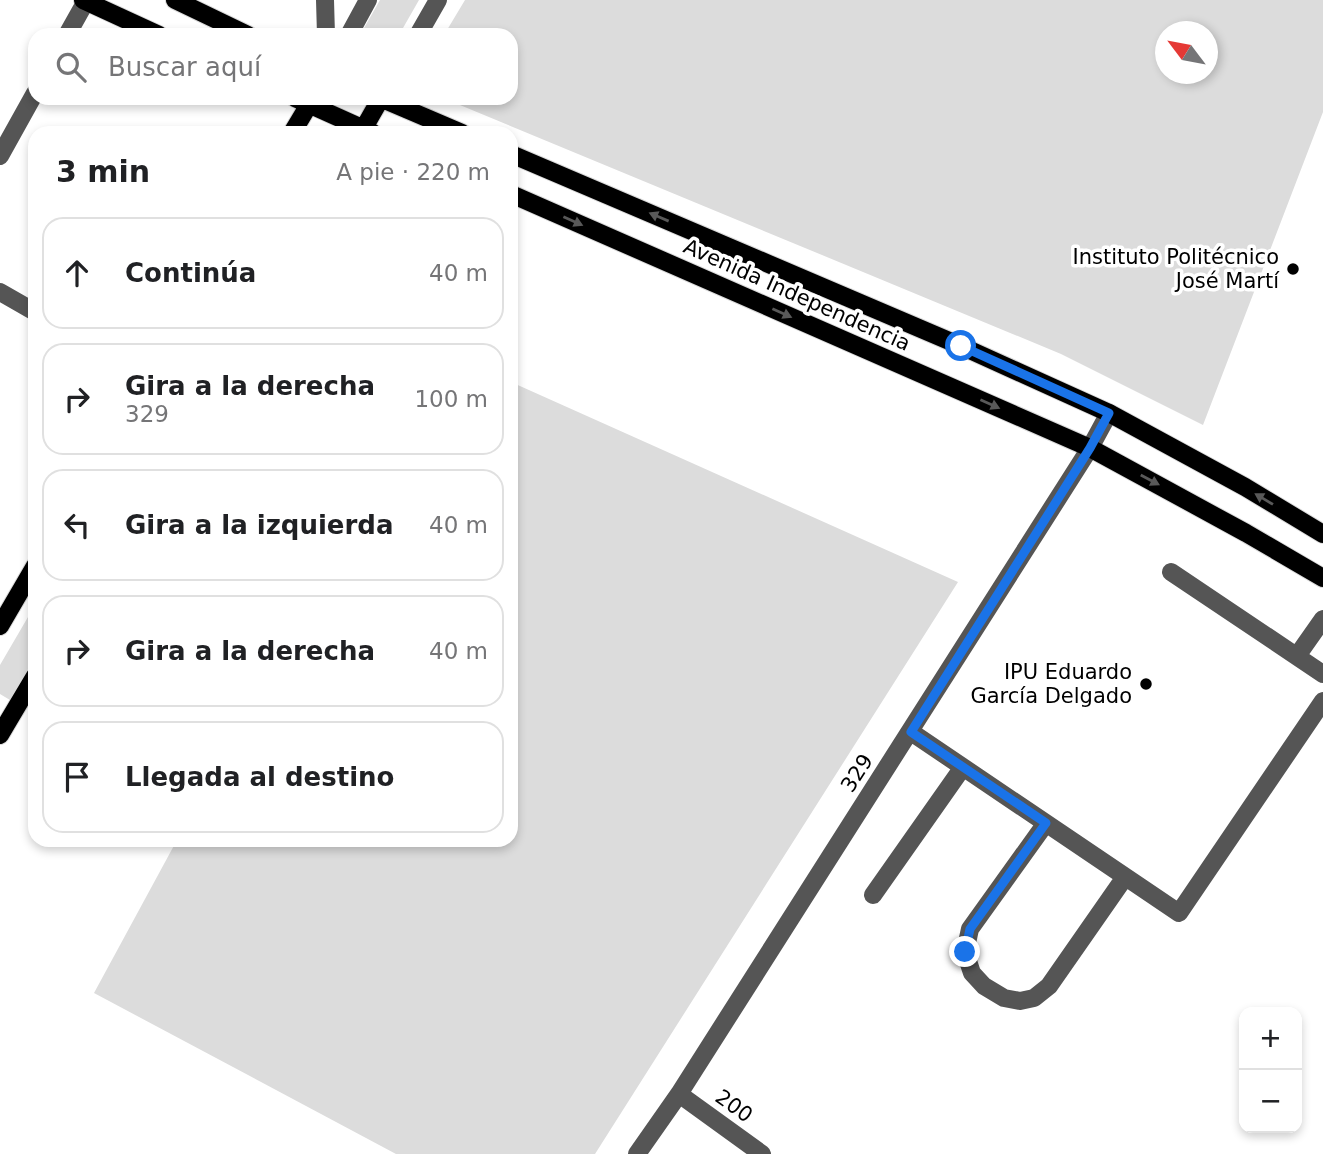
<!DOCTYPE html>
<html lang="es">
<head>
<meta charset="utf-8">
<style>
  :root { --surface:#fff; --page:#f6f6f6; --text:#202124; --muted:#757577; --line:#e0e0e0 }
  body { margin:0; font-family:"DejaVu Sans",sans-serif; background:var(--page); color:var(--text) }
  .controls { position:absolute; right:21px; bottom:21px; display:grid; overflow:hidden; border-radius:14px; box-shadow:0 4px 10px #0003 }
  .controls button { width:63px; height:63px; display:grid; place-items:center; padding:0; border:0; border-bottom:2px solid var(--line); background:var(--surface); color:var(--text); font:35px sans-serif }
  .compass { position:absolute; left:1155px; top:21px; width:63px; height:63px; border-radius:50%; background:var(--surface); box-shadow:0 4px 10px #0003; rotate:302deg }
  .stop { position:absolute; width:21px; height:21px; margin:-16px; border:5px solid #1a73e8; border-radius:50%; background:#fff }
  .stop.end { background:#1a73e8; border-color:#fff; box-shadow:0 2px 7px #0008 }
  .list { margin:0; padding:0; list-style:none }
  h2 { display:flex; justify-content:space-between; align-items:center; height:91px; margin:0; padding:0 28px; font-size:30px }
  h2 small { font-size:23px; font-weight:400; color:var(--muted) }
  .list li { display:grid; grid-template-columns:46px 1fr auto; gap:21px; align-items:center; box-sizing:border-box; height:112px; margin:0 14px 14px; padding:0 14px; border:2px solid var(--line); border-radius:21px }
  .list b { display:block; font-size:26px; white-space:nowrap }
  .list p { margin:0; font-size:23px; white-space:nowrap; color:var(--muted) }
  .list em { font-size:23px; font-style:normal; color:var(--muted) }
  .icon { flex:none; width:38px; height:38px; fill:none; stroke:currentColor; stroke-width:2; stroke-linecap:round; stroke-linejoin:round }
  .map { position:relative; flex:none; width:1323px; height:1154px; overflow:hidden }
  .search { position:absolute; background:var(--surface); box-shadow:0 4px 10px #0003; left:28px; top:28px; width:490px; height:77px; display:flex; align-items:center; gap:18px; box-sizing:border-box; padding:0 24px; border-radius:21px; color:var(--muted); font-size:26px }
  .panel { position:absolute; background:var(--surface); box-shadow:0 4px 10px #0003; left:28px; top:126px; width:490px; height:721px; border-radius:21px }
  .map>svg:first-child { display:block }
  .green { fill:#dcdcdc; fill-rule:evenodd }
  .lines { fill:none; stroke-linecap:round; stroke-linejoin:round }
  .major-casing { stroke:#dbdbdb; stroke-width:20 }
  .minor { stroke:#555; stroke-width:18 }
  .major { stroke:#000; stroke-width:18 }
  .oneway { fill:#595959 }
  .route { stroke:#1a73e8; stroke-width:9 }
  .poi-dot { fill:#000; stroke:#fff; stroke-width:2.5 }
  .labels { text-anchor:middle; stroke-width:7; stroke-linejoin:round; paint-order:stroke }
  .poi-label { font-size:21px; fill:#000; stroke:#fff; text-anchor:end }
  .street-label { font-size:21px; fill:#000; stroke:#fff }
</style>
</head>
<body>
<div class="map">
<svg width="1323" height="1154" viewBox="0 0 1323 1154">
  <rect width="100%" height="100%" fill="#fff"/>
  <path class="green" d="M380,0H419L399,35H360Z
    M465,0H1323V112L1203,425L1061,354L443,98H511V35H444ZM1166,32H1208V74H1166Z
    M511,382L958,582L595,1154H396L94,993L177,840H511Z
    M35,605V657L10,700L0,694V665Z"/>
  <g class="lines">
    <defs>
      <path id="major" d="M83,0L159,35
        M175,0L248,35
        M295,98L373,133
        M380,98L462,133
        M292,133L313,98
        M361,133L381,98
        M511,154L961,346L1109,413L1245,487L1323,534
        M511,194L1090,448L1246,533L1323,578
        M0,626L35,566
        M0,735L35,676"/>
    </defs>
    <use href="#major" class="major-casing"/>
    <path class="minor" d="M325,0L326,35
      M67,35L86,1
      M349,35L368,0
      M418,35L438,0
      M0,156L35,93
      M0,292L35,312
      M1171,572L1323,674
      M1297,656L1323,619
      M911,732L1179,913L1323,701
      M1046,823L970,929L965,952L972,973L984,986L1004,998L1020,1001L1034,998L1049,986L1125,877
      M873,895L963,767
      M679,1094L762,1154
      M637,1154L679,1094L1090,448L1109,413"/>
    <use href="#major" class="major"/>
  </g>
  <defs><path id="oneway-solid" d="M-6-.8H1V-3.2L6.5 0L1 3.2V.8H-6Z" transform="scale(1.75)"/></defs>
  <g class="oneway">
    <use href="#oneway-solid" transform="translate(659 217) rotate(-157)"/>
    <use href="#oneway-solid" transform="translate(573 221) rotate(24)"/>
    <use href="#oneway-solid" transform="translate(782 313) rotate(24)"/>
    <use href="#oneway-solid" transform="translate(990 404) rotate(24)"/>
    <use href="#oneway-solid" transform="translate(1150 480) rotate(28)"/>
    <use href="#oneway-solid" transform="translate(1264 499) rotate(-149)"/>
  </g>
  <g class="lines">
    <path class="route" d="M961,346L1109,413L1090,448L911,732L1046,823L970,929L965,952"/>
  </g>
  <g class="poi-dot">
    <circle cx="1293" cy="269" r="7"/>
    <circle cx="1146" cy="684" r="7"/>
  </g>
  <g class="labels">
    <g class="poi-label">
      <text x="1279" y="264">Instituto Politécnico<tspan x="1279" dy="24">José Martí</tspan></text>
      <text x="1132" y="679">IPU Eduardo<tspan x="1132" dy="24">García Delgado</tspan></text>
    </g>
    <g class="street-label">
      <text transform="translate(797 295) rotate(24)" y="7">Avenida Independencia</text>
      <text transform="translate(857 773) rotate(-57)" y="7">329</text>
      <text transform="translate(734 1106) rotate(36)" y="7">200</text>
    </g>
  </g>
</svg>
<div class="controls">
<button>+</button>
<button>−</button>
</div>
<svg class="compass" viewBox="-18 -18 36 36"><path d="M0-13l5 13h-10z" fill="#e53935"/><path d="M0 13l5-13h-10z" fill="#757577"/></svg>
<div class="stop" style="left:961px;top:346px"></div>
<div class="stop end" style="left:965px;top:952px"></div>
<div class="search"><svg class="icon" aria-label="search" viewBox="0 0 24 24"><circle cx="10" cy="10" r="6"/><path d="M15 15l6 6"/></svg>Buscar aquí</div>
<section class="panel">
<h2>3 min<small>A pie · 220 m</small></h2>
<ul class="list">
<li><svg class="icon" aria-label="ahead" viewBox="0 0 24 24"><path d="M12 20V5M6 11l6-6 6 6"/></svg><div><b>Continúa</b></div><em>40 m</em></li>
<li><svg class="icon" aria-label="right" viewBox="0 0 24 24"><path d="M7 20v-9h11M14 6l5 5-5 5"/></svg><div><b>Gira a la derecha</b><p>329</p></div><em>100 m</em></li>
<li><svg class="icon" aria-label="left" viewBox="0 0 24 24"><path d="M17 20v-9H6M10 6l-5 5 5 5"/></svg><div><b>Gira a la izquierda</b></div><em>40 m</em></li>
<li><svg class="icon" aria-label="right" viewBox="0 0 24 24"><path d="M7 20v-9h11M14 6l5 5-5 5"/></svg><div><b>Gira a la derecha</b></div><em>40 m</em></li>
<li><svg class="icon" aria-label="arrive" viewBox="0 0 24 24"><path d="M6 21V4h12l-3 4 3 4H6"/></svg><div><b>Llegada al destino</b></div></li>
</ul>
</section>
</div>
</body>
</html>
